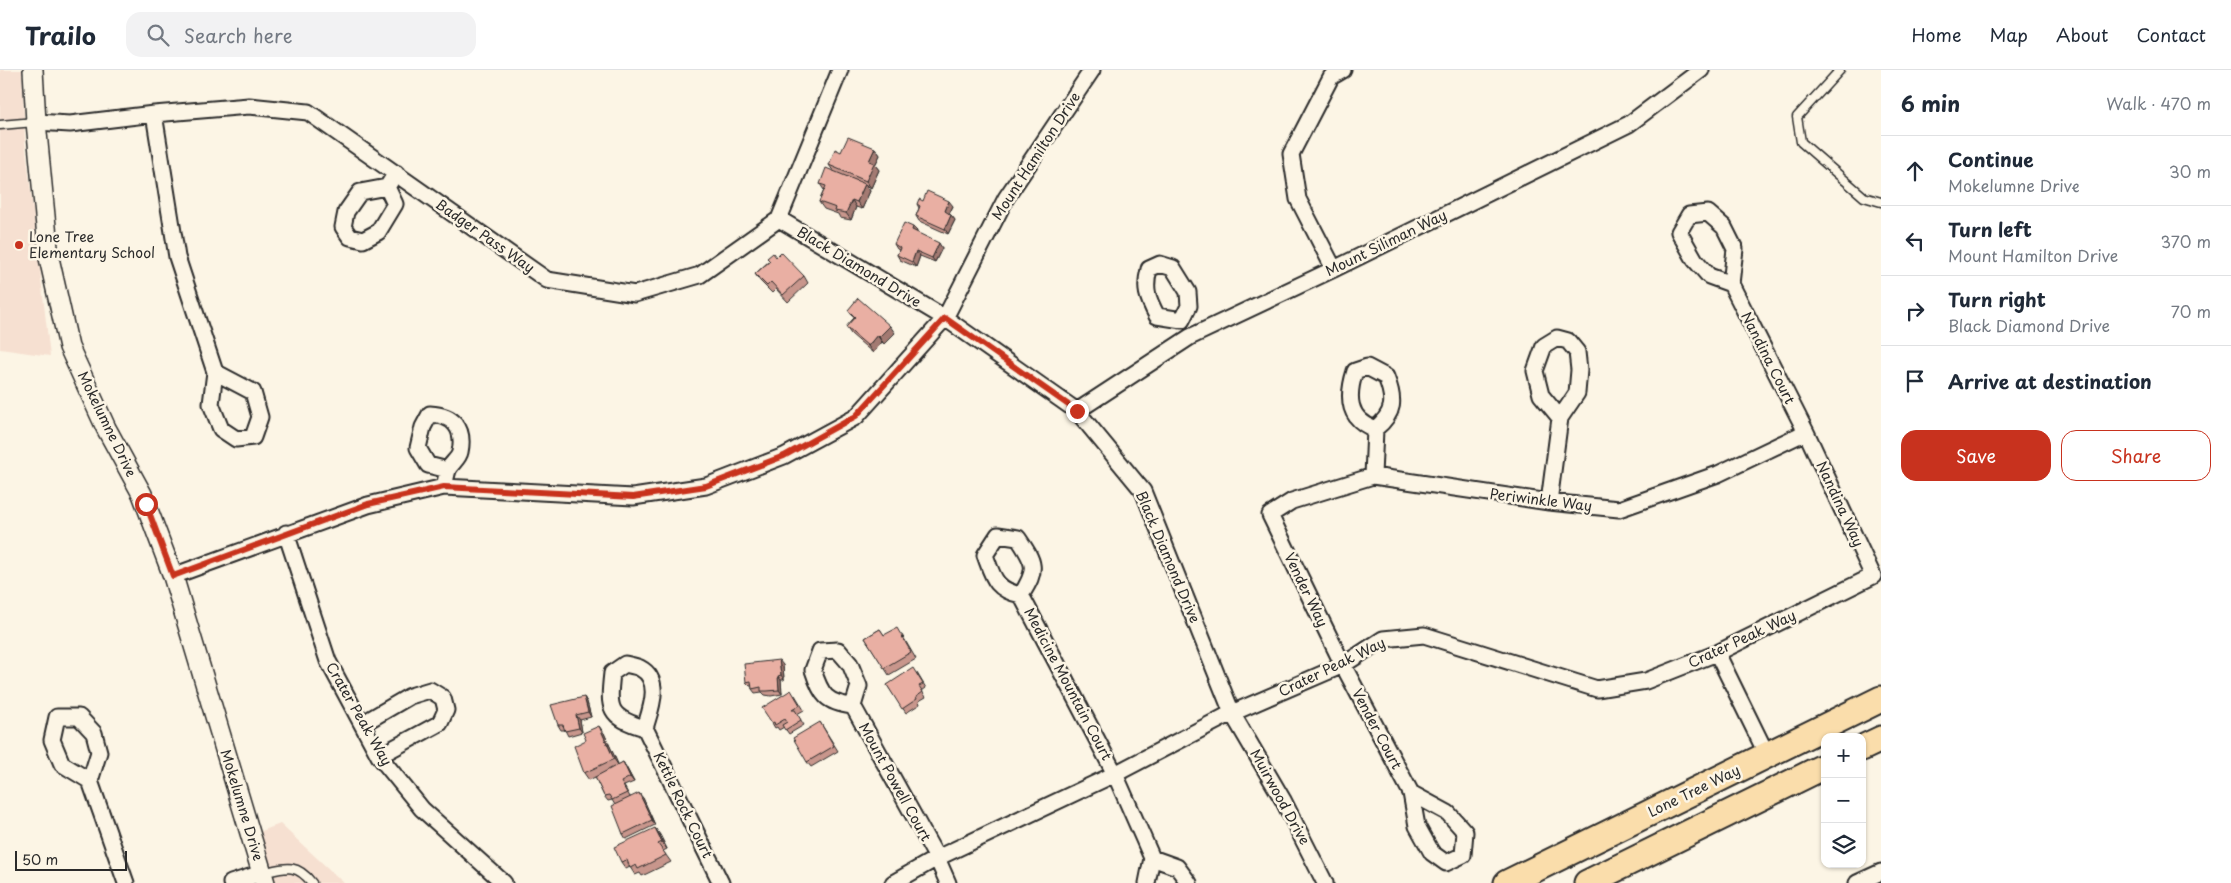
<!DOCTYPE html>
<html lang="en">
<head>
<meta charset="utf-8">
<style>
  :root { --surface:#fff; --page:#f2f2f3; --text:#1f2937; --muted:#747a83; --line:#e0e1e3; --accent:#c8321e }
  body { margin:0; font-family:"Playpen Sans",sans-serif; background:var(--page); color:var(--text) }
  .controls { position:absolute; right:15px; bottom:15px; display:grid; overflow:hidden; border-radius:10px; box-shadow:0 1px 4px #0004 }
  .controls button { width:45px; height:45px; display:grid; place-items:center; padding:0; border:0; border-bottom:1px solid var(--line); background:var(--surface); color:var(--text); font:25px sans-serif }
  .scale { position:absolute; left:15px; bottom:12px; width:112px; box-sizing:border-box; padding-left:5px; border:2px solid #2b2b2b; border-top:0; font-size:14px; line-height:18px; white-space:nowrap; color:#2b2b2b; -webkit-text-stroke:4px #fcf5e5; paint-order:stroke }
  .stop { position:absolute; width:15px; height:15px; margin:-11px; border:4px solid #c8321e; border-radius:50%; background:#fff }
  .stop.end { background:#c8321e; border-color:#fff; box-shadow:0 1px 5px #0008 }
  .list { margin:0; padding:0; list-style:none }
  h2 { display:flex; justify-content:space-between; align-items:center; height:65px; margin:0; padding:0 20px; font-size:21px }
  h2 small { font-size:16px; font-weight:400; color:var(--muted) }
  .list li { display:grid; grid-template-columns:32px 1fr auto; gap:15px; align-items:center; box-sizing:border-box; height:70px; padding:0 20px; border-top:1px solid var(--line) }
  .list b { display:block; font-size:19px; white-space:nowrap }
  .list p { margin:0; font-size:16px; white-space:nowrap; color:var(--muted) }
  .list em { font-size:16px; font-style:normal; color:var(--muted) }
  .actions { display:flex; gap:10px; padding:15px 20px }
  .actions a { flex:1; padding:11px 0; border:1px solid var(--accent); border-radius:15px; text-align:center; font-size:18px; color:var(--accent) }
  .actions .main { background:var(--accent); color:#fff }
  .icon { flex:none; width:28px; height:28px; fill:none; stroke:currentColor; stroke-width:2; stroke-linecap:round; stroke-linejoin:round }
  .map { position:relative; flex:none; width:1881px; height:813px; overflow:hidden }
  header { display:flex; align-items:center; gap:30px; box-sizing:border-box; height:70px; padding:0 25px; background:var(--surface); border-bottom:1px solid var(--line) }
  header strong { font-size:24px }
  nav { display:flex; gap:28px; margin-inline-start:auto; font-size:18px }
  .search { width:350px; height:45px; background:var(--page); display:flex; align-items:center; gap:12px; box-sizing:border-box; padding:0 18px; border-radius:15px; color:var(--muted); font-size:19px }
  main { display:flex }
  aside { flex:1; background:var(--surface) }
  .map>svg:first-child { display:block }
  .built { fill:#f6e0d1 }
  .lines { fill:none; stroke-linecap:round; stroke-linejoin:round }
  .service-casing { stroke:#2b2b2b; stroke-width:11 }
  .minor-casing { stroke:#2b2b2b; stroke-width:19 }
  .tertiary-casing { stroke:#2b2b2b; stroke-width:22 }
  .primary-casing { stroke:#2b2b2b; stroke-width:29 }
  .service { stroke:#fcf5e5; stroke-width:8 }
  .minor { stroke:#fcf5e5; stroke-width:15 }
  .tertiary { stroke:#fcf5e5; stroke-width:19 }
  .primary { stroke:#faddab; stroke-width:25 }
  .wall { fill:#c8968c; stroke:#2b2b2b }
  .shaded-wall { fill:#a37a72; stroke:#2b2b2b }
  .building { fill:#e9afa3; stroke:#2b2b2b }
  .route { stroke:#c8321e; stroke-width:6 }
  .poi-dot { fill:#c8321e; stroke:#fcf5e5; stroke-width:2 }
  .labels { text-anchor:middle; stroke-width:5; stroke-linejoin:round; paint-order:stroke }
  .street-label { font-size:14px; fill:#2b2b2b; stroke:#fcf5e5 }
  .poi-label { font-size:14px; fill:#2b2b2b; stroke:#fcf5e5; text-anchor:start }
</style>
</head>
<body>
<header>
<strong>Trailo</strong>
<div class="search"><svg class="icon" aria-label="search" viewBox="0 0 24 24"><circle cx="10" cy="10" r="6"/><path d="M15 15l6 6"/></svg>Search here</div>
<nav><a>Home</a><a>Map</a><a>About</a><a>Contact</a></nav>
</header>
<main>
<div class="map">
<svg width="1881" height="813" viewBox="0 0 1881 813">
  <rect width="100%" height="100%" fill="#fcf5e5"/>
  <filter id="ink" filterUnits="userSpaceOnUse"><feTurbulence type="fractalNoise" baseFrequency=".02" numOctaves="2"/><feDisplacementMap in="SourceGraphic" scale="10" xChannelSelector="R" yChannelSelector="G"/><feConvolveMatrix kernelMatrix="1 2 1 2 8 2 1 2 1" color-interpolation-filters="sRGB"/></filter>
  <g filter="url(#ink)">
    <path class="built" d="M0,0H22L25,71L50,286L0,279Z
      M280,754L344,813H275L259,762Z"/>
    <g class="lines">
      <defs>
        <path id="service" d="M1840,0L1797,47L1801,72L1864,127L1881,132
          M0,55L35,52
          M262,803C284,798 296,792 312,813"/>
        <path id="minor" d="M154,44L177,187L215,302L211,334L221,359L236,369L253,367L260,347L253,322L215,302
          M36,52L70,54L154,44L249,36L308,42L547,210L635,224L700,205L779,149L840,0
          M387,117L395,134L378,162L363,170L350,167L343,157L346,142L360,122L387,117L396,103
          M779,149L945,248L1077,341L1143,421L1232,643L1283,730L1325,813
          M1160,194L1173,198L1188,222L1189,236L1182,250L1157,246C1147,227 1144,219 1149,199Z
          M1334,199L1298,129L1291,84L1331,7L1343,0
          M1077,341L1190,267L1334,199L1629,54L1701,0
          M1373,406L1375,359C1395,343 1395,330 1386,307L1367,297L1355,301C1347,326 1347,349 1375,359
          M444,417C446,411 446,404 449,398C452,393 459,388 460,382C465,358 453,345 430,344L423,357L418,378L428,395L448,400
          M1549,432L1560,348L1577,323L1579,300L1577,282L1568,271L1557,268L1544,276L1535,301L1541,325L1560,348
          M286,463L328,591L379,686L422,739L504,813
          M998,465L1018,468C1035,493 1038,499 1021,525C995,520 993,507 985,485Z
          M173,506L368,435L444,417L633,427L706,416L784,386L856,347L945,248L1006,128L1092,0
          M1021,525L1115,704L1152,788L1147,813
          M1717,583L1767,685
          M853,636C826,633 821,625 813,600L820,581L838,580L850,594L859,616L853,636L937,788L948,813
          M362,654L410,626L430,620L443,628L446,640L440,653L379,686
          M645,658C608,647 608,639 612,603L625,594C629,595 636,596 640,598C663,610 650,641 645,658L721,813
          M90,711L62,694L52,670L57,647H79L94,663L99,682L90,711L126,813
          M1411,723L1448,743L1465,762L1463,785L1446,793L1432,783L1417,756L1411,723L1343,595L1270,445L1292,431L1373,406L1549,432L1619,439L1718,404L1806,362
          M1152,788L1177,797L1189,813
          M231,813L262,803
          M893,813L937,788L1115,704L1232,643L1343,595L1383,569L1424,565L1597,619L1646,611L1717,583L1873,506L1806,362L1731,214L1735,179L1724,157L1708,143L1689,145L1679,162L1695,190L1709,206L1731,214
          M1857,813L1881,802"/>
        <path id="tertiary" d="M33,0L36,52L49,188L69,277L106,358L142,424L173,506L265,813"/>
        <path id="primary" d="M1862,678L1881,669
          M1507,813L1881,629
          M1587,813L1825,696"/>
      </defs>
      <use href="#service" class="service-casing"/>
      <use href="#minor" class="minor-casing"/>
      <use href="#tertiary" class="tertiary-casing"/>
      <use href="#primary" class="primary-casing"/>
      <use href="#service" class="service"/>
      <use href="#minor" class="minor"/>
      <use href="#tertiary" class="tertiary"/>
      <use href="#primary" class="primary"/>
    </g>
    <path class="wall" d="M875,78L880,85L875,95L879,100L871,118L866,115L870,121L862,139L856,137L851,150L840,148L838,144L824,139L819,132L824,120L820,114L834,102L829,95L841,82Z
      M923,131L953,136L949,144L951,145L955,150L948,164L919,151L916,146L919,138L917,134Z
      M917,161L916,163L942,178L935,192L920,186L916,197L900,190L897,185L899,180L897,179L894,174Z
      M776,187L804,206L808,213L788,232L776,219L772,223L760,211L755,204L769,191Z
      M848,240L895,263L884,274L882,272L873,283L851,264L846,257L854,248Z
      M880,559L884,565H902L916,589L889,605L865,568Z
      M783,595L784,610H781L782,624L771,626L765,625L762,622L755,623L752,619V616H750L746,612Z
      M917,603L926,618L922,621L926,627L919,631L920,634L906,643L887,615Z
      M795,625L804,640L797,644L804,655L789,664L784,657L779,660L777,657L775,658L772,653Z
      M584,627L587,632L591,647L580,650L582,662L568,666L565,660H561L558,655Z
      M820,652L838,681L811,697L807,692Z
      M604,663L618,695L623,692L626,697L634,712L624,716L630,727L643,728L655,755L626,769L623,764L615,735L612,730L608,731L604,726L595,707L589,710L584,703Z
      M655,758L660,765L667,779L663,781L671,792L642,806L640,803L635,805L630,797L626,799L621,792Z"/>
    <path class="shaded-wall" d="M875,78L880,85L875,95L879,100L871,118L866,111L869,91Z
      M865,114L870,121L862,139L857,132Z
      M852,130L856,137L851,150L846,143Z
      M949,131L953,136L948,146L945,141Z
      M951,145L955,150L948,164L945,159Z
      M913,157L917,161L915,165L912,160Z
      M939,173L942,178L935,192L932,188Z
      M916,181L920,186L916,197L912,192Z
      M890,256L895,263L884,274L879,267Z
      M877,265L882,272L873,283L868,276Z
      M779,590L783,595L784,610L781,605Z
      M778,606L781,610L782,624L779,620Z
      M584,627L587,632L591,647L588,642Z
      M576,645L580,650L582,662L579,658Z
      M599,656L604,663L619,696L614,689Z
      M623,692L626,697L634,712L630,707Z
      M639,723L643,728L655,755L652,750Z
      M655,758L660,765L667,779L662,772Z"/>
    <path class="building" d="M848,67L875,78L869,91L874,93L866,111L829,95L835,79L841,82Z
      M826,98L865,114L857,132L852,130L846,143L835,141L836,138L819,132L826,116L820,114Z
      M927,121L949,131L945,141L951,145L945,159L916,146L920,136L917,134L919,129L923,131Z
      M904,153L913,157L912,160L939,173L932,188L916,181L912,192L897,185L900,178L894,174Z
      M781,182L804,206L783,225L771,212L767,216L755,204L770,191L767,188L773,183L776,187Z
      M858,228L890,256L879,267L877,265L868,276L846,257L855,247L848,240Z
      M897,558L911,582L884,598L865,568L880,559L884,565Z
      M779,590L781,605L778,606L779,620L767,621H761V617L752,619L751,611L746,612L744,594Z
      M913,598L923,614L919,616L923,622L916,627L917,629L902,639L887,615Z
      M791,620L800,635L792,640H795L801,650L785,660L782,655L787,652L785,649L775,655L774,652L772,653L762,638Z
      M584,627L588,642L576,645L579,658L565,661L563,655H558L551,635Z
      M820,652L834,676L807,692L793,668Z
      M599,656L614,689L584,703L574,676L586,670L583,663Z
      M623,692L630,707L621,712L627,723L612,730L609,725L604,726L595,707Z
      M639,723L652,750L623,764L612,736Z
      M655,758L662,772L658,774L666,785L638,799L636,795L630,798L627,790L621,792L614,777Z"/>
  </g>
  <g class="lines" filter="url(#ink)">
    <path class="route" d="M146,434L173,506L368,434L444,417L633,427L706,416L784,386L856,346L945,248L1077,341"/>
  </g>
  <circle class="poi-dot" cx="19" cy="175" r="5"/>
  <g class="labels">
    <g class="street-label">
      <text transform="translate(1036 86) rotate(-57)" y="5">Mount Hamilton Drive</text>
      <text transform="translate(485 166) rotate(35)" y="5">Badger Pass Way</text>
      <text transform="translate(1386 173) rotate(-26)" y="5">Mount Siliman Way</text>
      <text transform="translate(859 197) rotate(31)" y="5">Black Diamond Drive</text>
      <text transform="translate(1768 288) rotate(63)" y="5">Nandina Court</text>
      <text transform="translate(107 354) rotate(64)" y="5">Mokelumne Drive</text>
      <text transform="translate(1541 430) rotate(7)" y="5">Periwinkle Way</text>
      <text transform="translate(1840 434) rotate(65)" y="5">Nandina Way</text>
      <text transform="translate(1168 487) rotate(67)" y="5">Black Diamond Drive</text>
      <text transform="translate(1306 520) rotate(64)" y="5">Vender Way</text>
      <text transform="translate(1742 569) rotate(-25)" y="5">Crater Peak Way</text>
      <text transform="translate(1332 597) rotate(-26)" y="5">Crater Peak Way</text>
      <text transform="translate(1068 614) rotate(62)" y="5">Medicine Mountain Court</text>
      <text transform="translate(359 644) rotate(60)" y="5">Crater Peak Way</text>
      <text transform="translate(1377 659) rotate(62)" y="5">Vender Court</text>
      <text transform="translate(895 712) rotate(61)" y="5">Mount Powell Court</text>
      <text transform="translate(1694 721) rotate(-26)" y="5">Lone Tree Way</text>
      <text transform="translate(1280 727) rotate(61)" y="5">Muirwood Drive</text>
      <text transform="translate(242 735) rotate(73)" y="5">Mokelumne Drive</text>
      <text transform="translate(683 735) rotate(64)" y="5">Kettle Rock Court</text>
    </g>
    <g class="poi-label">
      <text x="29" y="172">Lone Tree<tspan x="29" dy="16">Elementary School</tspan></text>
    </g>
  </g>
</svg>
<div class="controls">
<button>+</button>
<button>−</button>
<button><svg class="icon" aria-label="layers" viewBox="0 0 24 24"><path d="M12 4l9 5-9 5-9-5zM3 14l9 5 9-5"/></svg></button>
</div>
<div class="scale">50 m</div>
<div class="stop" style="left:146px;top:434px"></div>
<div class="stop end" style="left:1077px;top:341px"></div>
</div>
<aside>
<h2>6 min<small>Walk · 470 m</small></h2>
<ul class="list">
<li><svg class="icon" aria-label="ahead" viewBox="0 0 24 24"><path d="M12 20V5M6 11l6-6 6 6"/></svg><div><b>Continue</b><p>Mokelumne Drive</p></div><em>30 m</em></li>
<li><svg class="icon" aria-label="left" viewBox="0 0 24 24"><path d="M17 20v-9H6M10 6l-5 5 5 5"/></svg><div><b>Turn left</b><p>Mount Hamilton Drive</p></div><em>370 m</em></li>
<li><svg class="icon" aria-label="right" viewBox="0 0 24 24"><path d="M7 20v-9h11M14 6l5 5-5 5"/></svg><div><b>Turn right</b><p>Black Diamond Drive</p></div><em>70 m</em></li>
<li><svg class="icon" aria-label="arrive" viewBox="0 0 24 24"><path d="M6 21V4h12l-3 4 3 4H6"/></svg><div><b>Arrive at destination</b></div></li>
</ul>
<div class="actions"><a class="main">Save</a><a>Share</a></div>
</aside>
</main>
</body>
</html>
